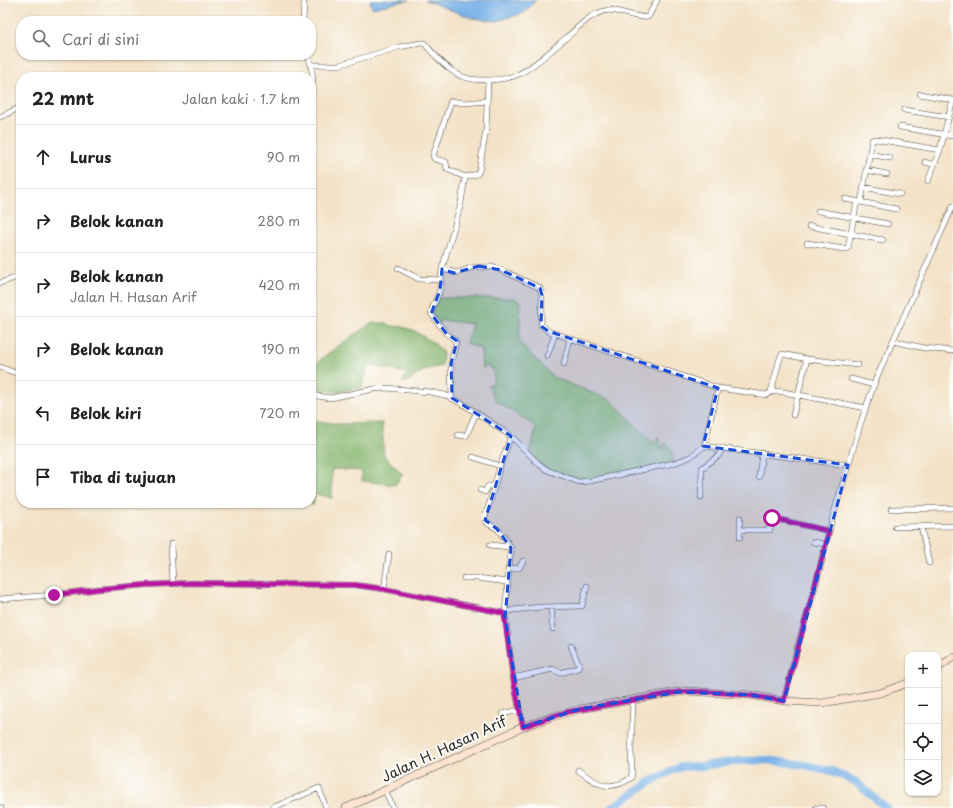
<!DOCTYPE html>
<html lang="id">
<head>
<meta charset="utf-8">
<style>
  :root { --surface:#fff; --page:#f6f6f6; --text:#222; --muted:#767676; --line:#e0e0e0 }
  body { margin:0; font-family:"Playpen Sans",sans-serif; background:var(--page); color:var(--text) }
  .controls { position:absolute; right:12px; bottom:12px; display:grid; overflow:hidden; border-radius:8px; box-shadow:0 1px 3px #0004 }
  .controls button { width:36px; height:36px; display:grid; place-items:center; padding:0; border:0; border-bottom:1px solid var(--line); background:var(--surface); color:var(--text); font:20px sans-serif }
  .stop { position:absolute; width:12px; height:12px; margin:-9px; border:3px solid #b5179e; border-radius:50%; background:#fff }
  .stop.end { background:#b5179e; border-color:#fff; box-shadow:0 1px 4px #0008 }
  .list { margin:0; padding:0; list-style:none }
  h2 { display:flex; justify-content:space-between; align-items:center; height:52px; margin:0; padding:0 16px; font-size:17px }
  h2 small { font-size:13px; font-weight:400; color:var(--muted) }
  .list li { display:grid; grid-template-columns:26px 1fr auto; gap:12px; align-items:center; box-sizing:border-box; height:64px; padding:0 16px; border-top:1px solid var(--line) }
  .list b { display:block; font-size:15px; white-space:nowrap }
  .list p { margin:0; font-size:13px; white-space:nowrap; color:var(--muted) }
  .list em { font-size:13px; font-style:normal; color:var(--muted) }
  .icon { flex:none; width:22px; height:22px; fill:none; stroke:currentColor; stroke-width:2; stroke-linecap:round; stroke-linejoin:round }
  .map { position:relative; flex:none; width:953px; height:808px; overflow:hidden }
  .search { position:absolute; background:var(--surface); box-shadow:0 1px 3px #0004; left:16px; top:16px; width:300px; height:44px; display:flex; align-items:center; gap:10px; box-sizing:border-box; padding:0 14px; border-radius:16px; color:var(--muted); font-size:15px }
  .panel { position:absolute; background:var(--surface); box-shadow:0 1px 3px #0004; left:16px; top:72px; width:300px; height:436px; border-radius:16px }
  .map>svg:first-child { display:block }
  .green { fill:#a9d481; stroke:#6a8056 }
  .forest { fill:#86b66f; stroke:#58704d }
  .water { fill:#78b1e8; stroke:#526e8a }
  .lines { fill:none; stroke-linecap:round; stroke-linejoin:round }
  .river { stroke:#78b1e8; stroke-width:8 }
  .minor-casing { stroke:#494642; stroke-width:6 }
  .secondary-casing { stroke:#494642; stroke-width:8 }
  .minor { stroke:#fff; stroke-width:5 }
  .secondary { stroke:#fde4d1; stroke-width:7 }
  .route { stroke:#b5179e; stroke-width:5 }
  .marked { fill:#1d4ed8; fill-opacity:0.2; stroke:#1d4ed8; stroke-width:3; stroke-dasharray:8 5; stroke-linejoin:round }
  .labels { text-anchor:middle; stroke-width:4; stroke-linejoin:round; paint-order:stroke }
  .street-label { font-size:14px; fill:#2b2b2b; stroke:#fdfcf7 }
</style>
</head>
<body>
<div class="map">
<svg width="953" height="808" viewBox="0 0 953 808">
  <rect width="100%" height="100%" fill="#fdfcf7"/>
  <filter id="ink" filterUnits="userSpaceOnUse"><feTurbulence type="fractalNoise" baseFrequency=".025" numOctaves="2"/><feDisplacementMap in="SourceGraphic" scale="8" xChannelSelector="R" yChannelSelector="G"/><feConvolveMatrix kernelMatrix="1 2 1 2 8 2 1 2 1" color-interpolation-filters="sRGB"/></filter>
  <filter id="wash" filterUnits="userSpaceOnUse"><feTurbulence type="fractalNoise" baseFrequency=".012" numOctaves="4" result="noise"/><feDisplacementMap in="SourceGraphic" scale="16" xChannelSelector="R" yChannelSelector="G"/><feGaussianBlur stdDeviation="0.9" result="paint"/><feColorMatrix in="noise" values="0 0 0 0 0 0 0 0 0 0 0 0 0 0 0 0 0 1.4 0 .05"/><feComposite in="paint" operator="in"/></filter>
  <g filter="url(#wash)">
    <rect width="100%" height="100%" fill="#f3e2c7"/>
    <path class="green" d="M438,298H513L521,302L519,342L553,377L610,400L654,443L658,437L662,449L665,443L672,449L674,463L583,482L547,470L530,455L536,427L495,400L488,385L493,384L494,378L493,369L487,366L482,368L481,349L466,343L472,324L442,320L439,323L431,314Z"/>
    <path class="forest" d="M372,323H387L392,326L403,327L415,331L435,344L443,353L442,366C430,368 418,371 410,381L402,383L407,373L368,365L362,388L335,392L311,387C311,382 310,376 311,371C314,360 360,331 372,323Z
      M311,420L340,424L382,423L384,456L403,474L395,485L362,481V471L332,469V498L315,494L313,506L309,503H311Z"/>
    <path class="water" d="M370,0H409L372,8Z
      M425,0H536L524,13L497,21L472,18Z"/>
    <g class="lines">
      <path class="river" d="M611,808L655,779L680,767L701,766L739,761L766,760L805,765L832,771L856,782L886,808"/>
    </g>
  </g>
  <g filter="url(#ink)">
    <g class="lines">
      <defs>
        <path id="minor" d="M303,21L304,3
          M308,55L311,65
          M123,77L141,75
          M920,94L953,100L940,150L928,181
          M311,99L313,78L311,65H339L399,47L421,43H424C434,54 443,66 457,74C471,83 504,81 519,74C534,67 554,48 567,37C579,27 589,15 604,11C615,7 633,19 648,17L657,0
          M904,110L949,117
          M0,117L21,107
          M900,127L953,136
          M869,154L890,158
          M925,162L934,165
          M866,170L887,174
          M465,177L447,169L446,162L435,159L433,156L451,101L464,103L487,101
          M863,187L900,194
          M845,199L896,209
          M861,202L872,140L876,139L940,150
          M818,211L888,224
          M809,226L883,240
          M807,243L844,249L848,248L857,201
          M398,268L419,279L440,280
          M442,269L456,273L474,267H492L501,270L540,288L542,295L541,325L548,331L718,388L767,395L771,392L780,358L782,354L807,359L858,365
          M0,283L21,276
          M893,341L924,348L953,351
          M547,356L555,334
          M564,364L570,339
          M0,367L21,375
          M851,379L874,385
          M771,392L778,391L866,408
          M311,395L330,398L374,389L386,388L430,392L445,395L463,404L511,436L539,464L547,470L579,482L590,481L674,463L690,457L704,446L848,465
          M452,398L451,364L456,341L446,333L432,315L431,312L440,290L442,269L461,203L465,177L477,174L479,171L486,130L488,80
          M793,415L807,359
          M458,435L466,436L476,413
          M511,436L500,466L490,502L485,516V520C490,527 493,525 498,529C500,532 510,545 511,548L505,613L513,610L541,607L582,606L587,586
          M704,446L718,388
          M473,457L500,466
          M759,477L762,453
          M480,490L485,492L488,486H494
          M701,497L702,468L718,456L723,448
          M891,509L953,508
          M895,527L953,526
          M921,527L929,563
          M740,530H770L772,518L829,531
          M740,537V518
          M813,542L826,544
          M171,544L173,584
          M490,545L510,547
          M508,569L519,568L523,561
          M464,578H477L507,582
          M384,589L389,554
          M0,599L54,595L98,589L146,585L193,583L355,585L384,589L505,613L513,678L523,727
          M551,607L553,629
          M513,678L553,669L560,673L578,668L579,665L571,646
          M784,701L798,645L816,584L831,523L861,422L876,379L953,206
          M503,714L519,710
          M578,770C597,784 608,793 631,778L632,773L631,750L633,701
          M385,790L393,808
          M0,808H1
          M272,808L319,788L326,808
          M816,808H823"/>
        <path id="secondary" d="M938,668L953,657
          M346,808L523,727L554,716L580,709L671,693L688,691L750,695L784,701L822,703L880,693L908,683"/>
      </defs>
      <use href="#minor" class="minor-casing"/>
      <use href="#secondary" class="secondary-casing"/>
      <use href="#minor" class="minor"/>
      <use href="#secondary" class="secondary"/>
    </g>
  </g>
  <g class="lines" filter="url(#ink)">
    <path class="route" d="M54,595L98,589L146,585L193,583L355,585L384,589L504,613L513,678L523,727L554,716L567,712L679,692C714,690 750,695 784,701C798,644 815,588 829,531L772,518"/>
  </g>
  <path class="marked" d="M479,266L501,270L540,288L542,295L541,326L548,331L718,388L703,446L848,465L784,701L750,695L679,692L580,709L523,727L505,618L511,548L497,529L485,520L511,436L452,398L451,364L457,341L446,333L431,314L440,290L442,269L454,273Z"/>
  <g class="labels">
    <g class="street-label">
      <text transform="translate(444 749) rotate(-25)" y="5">Jalan H. Hasan Arif</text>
    </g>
  </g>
</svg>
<div class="controls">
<button>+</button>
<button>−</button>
<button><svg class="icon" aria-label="locate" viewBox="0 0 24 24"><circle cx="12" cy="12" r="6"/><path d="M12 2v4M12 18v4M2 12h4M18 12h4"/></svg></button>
<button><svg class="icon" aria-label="layers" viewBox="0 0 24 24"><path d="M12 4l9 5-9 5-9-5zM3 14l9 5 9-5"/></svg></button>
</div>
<div class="stop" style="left:772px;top:518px"></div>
<div class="stop end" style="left:54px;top:595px"></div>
<div class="search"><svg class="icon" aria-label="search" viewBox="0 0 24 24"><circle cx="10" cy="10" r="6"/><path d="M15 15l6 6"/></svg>Cari di sini</div>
<section class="panel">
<h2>22 mnt<small>Jalan kaki · 1.7 km</small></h2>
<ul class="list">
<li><svg class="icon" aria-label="ahead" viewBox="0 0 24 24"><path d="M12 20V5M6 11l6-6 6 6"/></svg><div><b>Lurus</b></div><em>90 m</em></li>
<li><svg class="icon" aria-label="right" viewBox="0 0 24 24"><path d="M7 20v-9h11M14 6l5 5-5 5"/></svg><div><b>Belok kanan</b></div><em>280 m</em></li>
<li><svg class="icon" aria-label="right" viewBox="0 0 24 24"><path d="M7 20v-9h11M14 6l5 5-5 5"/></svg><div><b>Belok kanan</b><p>Jalan H. Hasan Arif</p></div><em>420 m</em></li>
<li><svg class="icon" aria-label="right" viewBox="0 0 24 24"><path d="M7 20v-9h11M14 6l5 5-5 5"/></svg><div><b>Belok kanan</b></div><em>190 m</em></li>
<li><svg class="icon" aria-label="left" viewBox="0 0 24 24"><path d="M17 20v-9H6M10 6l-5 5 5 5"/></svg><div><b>Belok kiri</b></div><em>720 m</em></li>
<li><svg class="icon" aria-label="arrive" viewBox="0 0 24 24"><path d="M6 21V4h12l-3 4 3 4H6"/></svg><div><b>Tiba di tujuan</b></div></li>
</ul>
</section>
</div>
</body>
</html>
